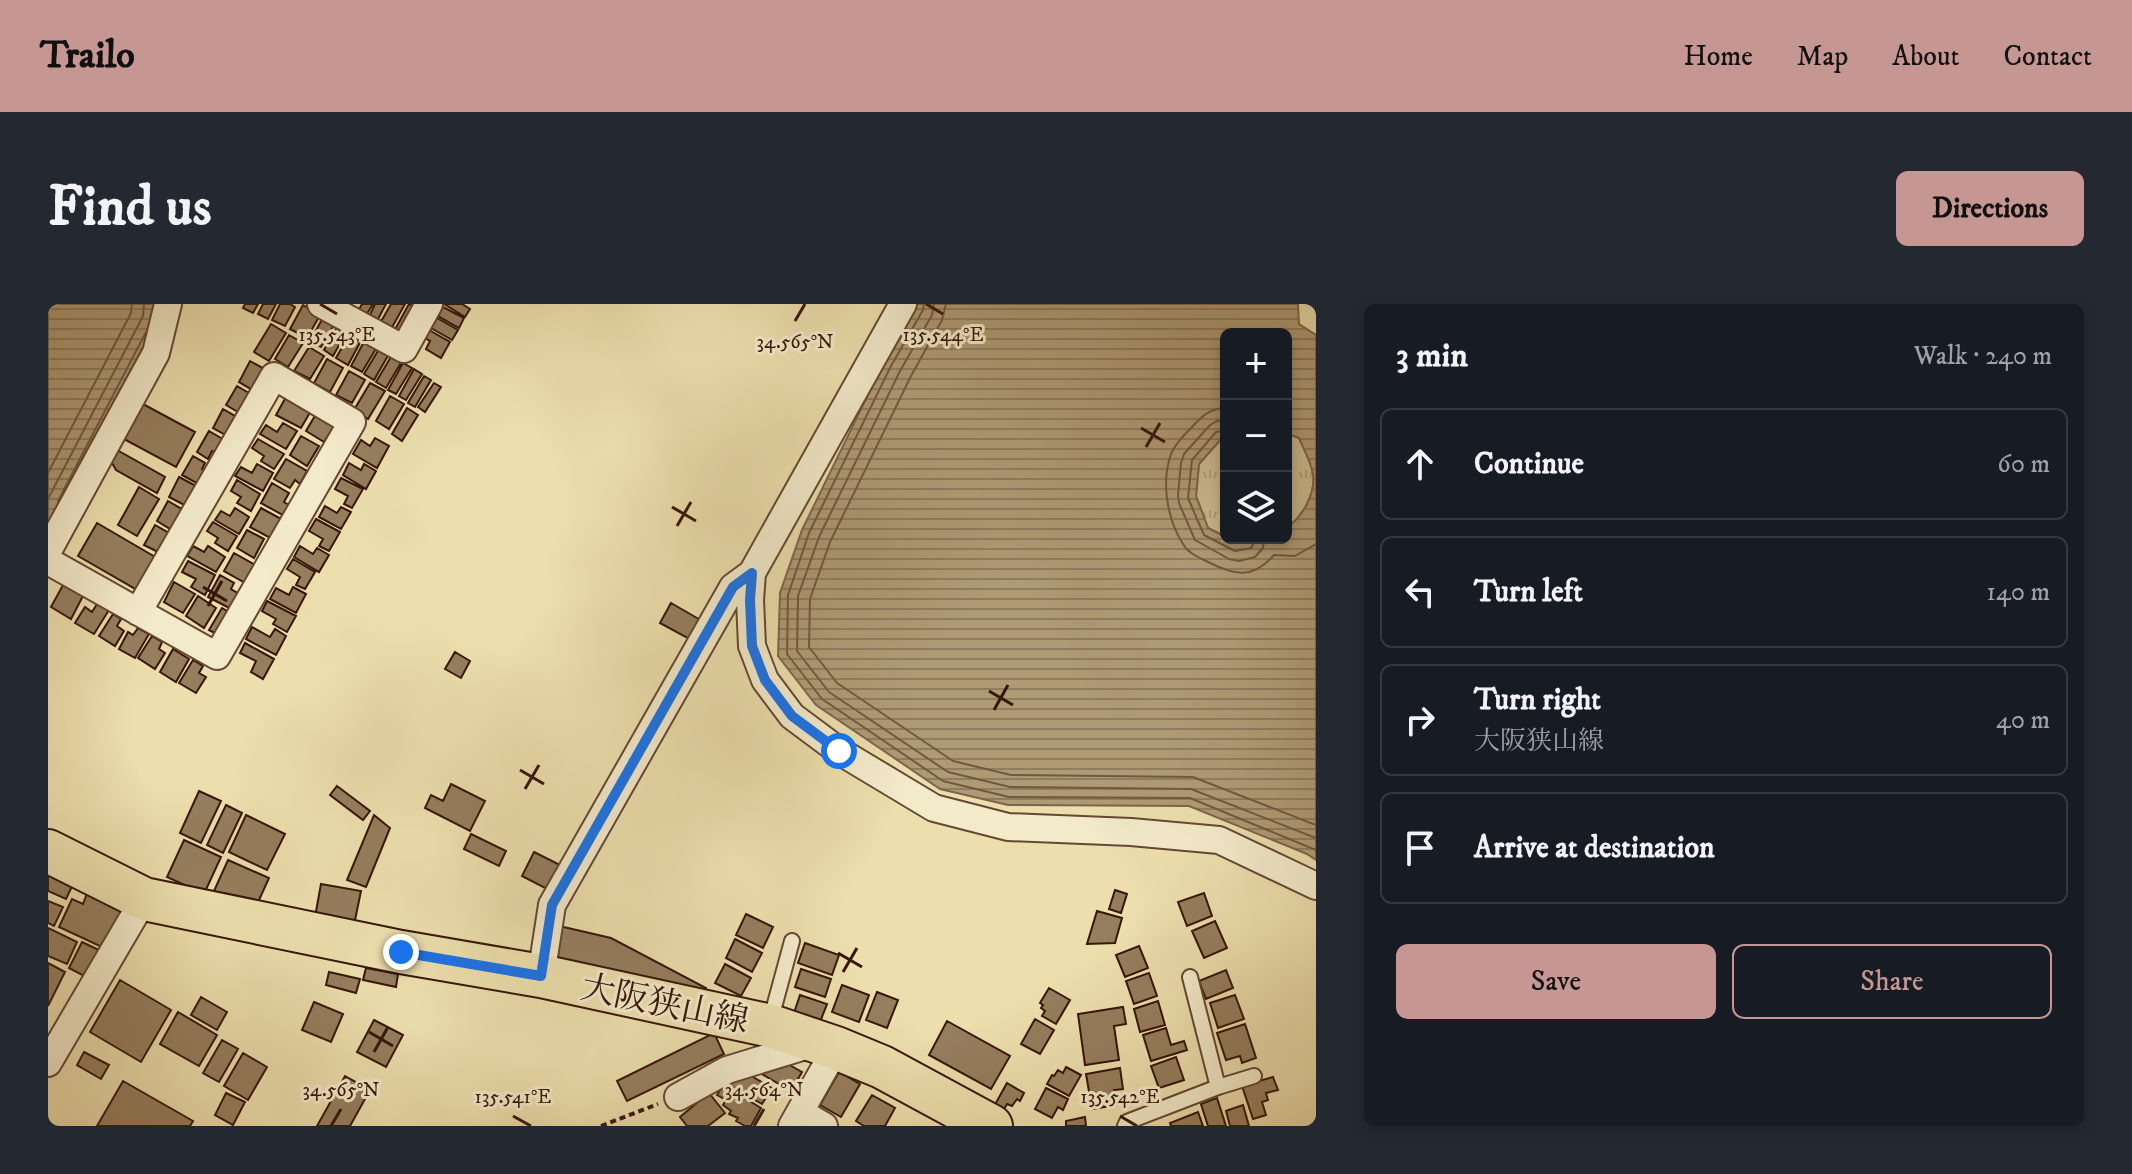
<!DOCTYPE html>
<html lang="en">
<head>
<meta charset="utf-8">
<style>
  :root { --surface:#171b24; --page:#242831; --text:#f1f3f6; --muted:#9ea1a6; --line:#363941; --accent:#c59692 }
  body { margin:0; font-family:"IM FELL DW Pica","Noto Serif JP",serif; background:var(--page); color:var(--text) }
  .controls { position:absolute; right:24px; top:24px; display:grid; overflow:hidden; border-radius:12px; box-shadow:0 4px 12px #0003 }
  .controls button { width:72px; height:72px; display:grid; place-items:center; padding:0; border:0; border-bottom:2px solid var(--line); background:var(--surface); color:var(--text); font:40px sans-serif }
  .stop { position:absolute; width:24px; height:24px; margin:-18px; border:6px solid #1a73e8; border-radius:50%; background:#fff }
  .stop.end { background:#1a73e8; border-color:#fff; box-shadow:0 2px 8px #0008 }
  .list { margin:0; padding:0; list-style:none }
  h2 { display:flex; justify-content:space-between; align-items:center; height:104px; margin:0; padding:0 32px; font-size:34px }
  h2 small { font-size:26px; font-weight:400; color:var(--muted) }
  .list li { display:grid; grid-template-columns:52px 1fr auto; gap:24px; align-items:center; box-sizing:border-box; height:112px; margin:0 16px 16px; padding:0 16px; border:2px solid var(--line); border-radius:12px }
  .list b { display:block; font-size:30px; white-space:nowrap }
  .list p { margin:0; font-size:26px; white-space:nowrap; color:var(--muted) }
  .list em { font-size:26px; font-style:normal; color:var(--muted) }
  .actions { display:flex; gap:16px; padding:24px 32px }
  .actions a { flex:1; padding:18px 0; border:2px solid var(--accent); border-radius:12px; text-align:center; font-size:28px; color:var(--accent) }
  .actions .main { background:var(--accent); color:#111 }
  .icon { flex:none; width:44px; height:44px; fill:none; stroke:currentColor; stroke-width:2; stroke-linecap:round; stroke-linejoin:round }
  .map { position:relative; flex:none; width:1268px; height:822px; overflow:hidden; border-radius:12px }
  header { display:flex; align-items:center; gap:48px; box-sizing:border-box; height:112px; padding:0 40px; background:var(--accent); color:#111 }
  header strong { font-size:38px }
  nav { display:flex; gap:44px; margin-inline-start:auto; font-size:28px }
  .intro { display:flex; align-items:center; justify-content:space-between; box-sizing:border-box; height:192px; padding:0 48px }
  h1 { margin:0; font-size:56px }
  .button { padding:20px 36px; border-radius:12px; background:var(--accent); color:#111; font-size:28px; font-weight:700 }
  main { display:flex; gap:48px; padding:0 48px }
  aside { flex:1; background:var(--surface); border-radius:12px; box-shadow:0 4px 12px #0003 }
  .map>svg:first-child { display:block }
  .grass { fill:url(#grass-tufts); stroke:#82694c; stroke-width:2 }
  .water { fill:url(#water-rules); stroke:#7e6549; stroke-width:2; fill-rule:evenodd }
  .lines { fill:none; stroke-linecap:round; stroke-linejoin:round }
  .shore { stroke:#72583e; stroke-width:2 }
  .building { fill:#957e5e; stroke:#371608; stroke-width:2 }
  .lane-casing { stroke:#644831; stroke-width:18 }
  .street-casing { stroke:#644831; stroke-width:30 }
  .primary-casing { stroke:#371608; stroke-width:46 }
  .path { stroke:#371608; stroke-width:4; stroke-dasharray:6 4; stroke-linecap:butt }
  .lane { stroke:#f3eaca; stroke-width:14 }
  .street { stroke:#f3eaca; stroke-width:26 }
  .primary { stroke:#ecdead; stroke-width:42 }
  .route { stroke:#1a73e8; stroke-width:10 }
  .ticks { fill:none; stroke:#371608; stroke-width:3 }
  .labels { text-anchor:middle; stroke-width:6; stroke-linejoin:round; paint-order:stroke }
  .street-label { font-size:34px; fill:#371608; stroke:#f3eaca }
  .ticks-label { font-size:20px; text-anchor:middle; fill:#371608; stroke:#f3eaca; stroke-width:6; stroke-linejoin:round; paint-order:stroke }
</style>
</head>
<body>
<header>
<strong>Trailo</strong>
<nav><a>Home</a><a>Map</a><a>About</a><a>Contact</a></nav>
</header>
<div class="intro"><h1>Find us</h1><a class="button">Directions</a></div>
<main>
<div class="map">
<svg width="1268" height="822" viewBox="0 0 1268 822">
  <defs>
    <pattern id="grass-tufts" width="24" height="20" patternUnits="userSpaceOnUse" patternTransform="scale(2)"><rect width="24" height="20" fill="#cdbc91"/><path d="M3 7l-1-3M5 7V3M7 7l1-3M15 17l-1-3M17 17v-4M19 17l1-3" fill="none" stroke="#b1a17c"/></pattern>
    <pattern id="water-rules" width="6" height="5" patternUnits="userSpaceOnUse" patternTransform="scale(2)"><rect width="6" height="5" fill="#ae9a75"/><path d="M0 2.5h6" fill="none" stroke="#8e7d5e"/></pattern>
  </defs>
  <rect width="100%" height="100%" fill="#ecdead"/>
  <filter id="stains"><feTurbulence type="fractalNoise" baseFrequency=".0025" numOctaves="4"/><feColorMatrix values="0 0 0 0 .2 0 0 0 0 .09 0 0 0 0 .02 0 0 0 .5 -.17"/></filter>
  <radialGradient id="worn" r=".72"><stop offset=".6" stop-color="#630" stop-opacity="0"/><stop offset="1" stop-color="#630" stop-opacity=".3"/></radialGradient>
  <path class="grass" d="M1238,129L1251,134C1256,145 1263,158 1265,170C1268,189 1254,214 1238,224Z
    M1178,133V233L1160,224L1148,192L1151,160L1174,134Z"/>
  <path class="water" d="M0,0H114L113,16L0,234Z
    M869,0H1250L1251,20L1268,31V556L1259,550L1141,502L960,501L892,485L768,401L730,352L732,289L754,226L836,58ZM1178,30H1238V129L1251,134C1256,145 1263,158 1265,170C1268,190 1254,214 1238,224V234H1222L1189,239L1160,224L1148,192L1151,160L1174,134L1178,133Z"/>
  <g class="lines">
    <path class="shore" d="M876,0L875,6L843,62L761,229L740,291L739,350L774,395L895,477L961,493L1142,494L1268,546
      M886,0L884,11L852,67L771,233L750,292L749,347L781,388L900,468L962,483L1143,485L1268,534
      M898,0L894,16L863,72L782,238L762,295L761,343L789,379L905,457L963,471L1145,473L1268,521
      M1178,104C1161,104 1153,113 1142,125C1135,132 1127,140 1123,150C1113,178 1119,215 1135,240C1140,249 1150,253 1160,258C1186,271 1204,276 1226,251L1247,252L1268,240
      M1178,116L1169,117L1162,121L1136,150L1133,159L1130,191L1131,199L1147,236L1181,255L1191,257L1207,253L1215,244L1216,234
      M1178,126L1168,128L1144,156L1140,194L1156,231L1187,247L1203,244L1206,239V234
      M0,169L83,9L84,0
      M0,195L95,12L96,0
      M10,197L98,28"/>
  </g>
  <path class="building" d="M197,0H210L205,9L195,4Z
    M215,0H228L220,15L210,10Z
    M232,0H242L247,3L237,22L224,16Z
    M314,0H325L317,13L309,9Z
    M327,0H338L328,19L320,15Z
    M343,0H357L342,27L331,21Z
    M361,0L373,5L356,35L345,29Z
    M396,0H414L422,5L417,13Z
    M255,1L272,11L259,34L242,25Z
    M395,3L416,14L411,24L390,12Z
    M276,12L287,19L273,43L262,37Z
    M389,14L410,26L404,36L383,24Z
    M291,19L300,25L285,52L276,46Z
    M223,20L238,29L221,57L206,48Z
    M381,26L402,38L393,54L378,45L382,37L377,34Z
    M303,28L314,35L300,61L288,54Z
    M241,31L255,39L240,63L227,55Z
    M317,36L329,43L314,68L303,62Z
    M261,43L276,52L262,75L246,67Z
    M331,45L341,50L326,76L316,70Z
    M344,51L354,57L338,84L328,78Z
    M279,55L295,64L282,88L266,79Z
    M202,57L220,67L208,88L191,78Z
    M355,59L364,64L348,90L340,86Z
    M366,65L374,70L358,96L351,92Z
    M301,67L317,76L304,99L288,91Z
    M376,72L383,76L367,103L360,99Z
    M322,79L337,87L320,115L306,106Z
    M386,79L393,83L377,108L370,103Z
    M189,82L206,92L195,111L178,101Z
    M239,91L264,105L253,124L228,111Z
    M342,92L356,100L341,125L328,117Z
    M93,99L147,128L128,163L74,134Z
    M359,104L370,111L354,137L344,130Z
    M175,105L187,112L185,116L191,119L183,134L165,124Z
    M268,110L292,124L286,133L281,130L276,138L258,127Z
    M235,119L249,127L238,145L212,130L218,121L229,128Z
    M161,127L178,137L170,150L164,147L160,155L149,148Z
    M253,132L271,142L259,162L242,151Z
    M327,134L341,142L329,164L305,150L313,136L322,142Z
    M210,135L236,150L226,165L213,157L216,152L204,144Z
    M69,146L117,173L109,189L68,166L63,157Z
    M145,152L157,159L154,165L162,169L154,182L134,171Z
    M238,155L259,167L252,180L247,176L242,184L226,175Z
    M301,159L313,166L316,160L328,167L318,185L295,171Z
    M209,160L225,169L215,187L187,172L193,163L204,169Z
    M131,173L152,184L142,204L121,193Z
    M293,174L315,185L304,204L296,200L300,192L287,185Z
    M189,176L212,190L203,207L189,199L193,193L183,187Z
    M224,179L241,189L236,198L246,204L240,214L213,199Z
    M91,183L111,195L89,232L70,221Z
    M120,197L139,208L127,228L109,217Z
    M277,202L289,209L293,203L303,208L293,225L271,213Z
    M187,204L201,213L191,230L167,216L173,207L182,212Z
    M213,204L235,216L224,235L202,223Z
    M268,215L292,228L281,247L271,242L275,235L261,227Z
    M165,218L189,232L180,247L167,239L170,234L159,227Z
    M49,219L109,254L91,287L30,252Z
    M107,221L128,233L110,248L96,241Z
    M199,226L216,235L206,254L189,244Z
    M145,242L156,248L160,242L177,253L168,268L139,252Z
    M252,242L265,250L269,244L281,251L271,268L246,253Z
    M186,249L209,262L199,280L176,267Z
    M245,255L267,268L257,285L248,281L252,273L239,265Z
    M140,257L167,271L157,291L143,283L148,275L134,268Z
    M172,271L186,279L183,285L193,291L185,306L160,293Z
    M126,278L147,290L135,309L116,298Z
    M15,281L35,292L23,315L3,303Z
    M245,283L258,290L248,309L222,295L228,284L241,291Z
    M150,292L168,304L156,324L138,312Z
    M219,297L248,312L239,328L225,320L228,315L214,307Z
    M623,299L656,318L645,337L612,319Z
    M49,300L61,306L46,330L27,319L37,303L44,308Z
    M174,304L186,311L174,333L161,326Z
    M65,310L73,315L69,322L76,327L67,342L51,332Z
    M204,323L222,333L227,325L238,332L228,351L198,335Z
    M90,324L101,330L87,354L71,345L80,328L85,331Z
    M104,332L114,338L111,345L117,349L107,365L90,354Z
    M197,339L226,355L215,375L203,368L208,357L192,349Z
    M125,345L141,355L128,378L112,368Z
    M407,348L422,357L413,374L397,365Z
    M145,356L155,362L151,369L158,373L148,389L131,379Z
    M403,480L437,497L422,527L377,504L383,491L395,497Z
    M289,482L322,507L315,516L282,491Z
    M151,487L173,497L153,539L132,529Z
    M178,501L194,509L175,549L159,541Z
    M198,511L237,530L219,566L181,548Z
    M326,511L342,524L318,583L299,576Z
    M423,530L458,547L451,562L416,545Z
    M136,536L173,553L156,590L119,573Z
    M486,548L512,561L499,585L474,572Z
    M180,556L221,574L207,605L166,587Z
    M0,561L28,574L18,595L0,587Z
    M273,580L313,587L306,621L267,613Z
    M41,584L76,600L56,644L11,623L24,595L35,600Z
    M1067,586L1079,590L1073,609L1061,605Z
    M1156,589L1164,612L1139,622L1130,598Z
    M0,597L15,603L6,622L0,619Z
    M1049,607L1074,614L1067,639L1039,640Z
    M698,610L725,623L715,644L688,631Z
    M1167,617L1179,644L1156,654L1144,627Z
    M507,621L563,634L658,684L656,694L498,659Z
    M0,624L29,638L19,660L0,652Z
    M687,635L714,649L704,668L678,654Z
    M34,638L53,647L40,674L21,664Z
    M757,639L791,651L784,671L750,659Z
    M1091,642L1100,664L1077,673L1068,651Z
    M0,659L17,668L0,702Z
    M677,660L703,674L693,692L667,679Z
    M318,664L350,670L348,683L315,676Z
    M753,665L783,675L777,693L747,683Z
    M1178,666L1185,684L1158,695L1151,677Z
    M281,668L312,675L308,689L278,681Z
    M1101,669L1109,692L1086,700L1078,677Z
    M72,676L123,706L93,758L42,728Z
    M794,681L821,691L811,718L784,708Z
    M1001,684L1022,696L1008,720L994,712L997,707L993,704L995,701L992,699Z
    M829,688L850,696L839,724L818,716Z
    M752,691L779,700L772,718L746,709Z
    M1187,691L1196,715L1170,724L1162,699Z
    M153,693L179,708L169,726L143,711Z
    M1110,697L1117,721L1092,728L1086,705Z
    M266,698L295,710L283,738L254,726Z
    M1075,703L1078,720L1066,722L1071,756L1037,761L1030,710Z
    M130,708L169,731L151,762L112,740Z
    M987,715L1006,726L992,750L973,740Z
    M326,716L355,731L338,763L309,748Z
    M899,717L962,752L943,785L881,751Z
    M1197,720L1208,754L1194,759L1192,752L1178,756L1169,729Z
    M1118,724L1123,741L1136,737L1139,746L1103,757L1095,731Z
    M666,729L676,750L579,797L569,777Z
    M174,736L190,745L171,778L155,769Z
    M36,748L61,761L53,775L29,761Z
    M195,749L219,763L200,796L176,782Z
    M1128,753L1136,776L1111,784L1103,762Z
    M731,755L754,768L743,787L707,766Z
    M1018,763L1033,771L1021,792L999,780L1004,771L1006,772L1010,766L1015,769Z
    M1072,764L1075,785L1066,786L1069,801L1044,805L1038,770Z
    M691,765L724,784L714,800L678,779Z
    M791,768L812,780L793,813L772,801Z
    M297,772L322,786L302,822H269Z
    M1225,773L1230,786L1218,789L1220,796L1214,798L1218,811L1205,815L1194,782Z
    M75,777L145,817L142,822H49Z
    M959,779L976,789L972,797L969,795L964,802L959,800L954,809L945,804Z
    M675,781L713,804L703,822H697L688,817L690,814L681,810L683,807L675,801L678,796L669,791Z
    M998,784L1020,795L1015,806L1010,803L1004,814L987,805Z
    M178,789L197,798L185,821L167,811Z
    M661,789L677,809L660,822H639L632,813Z
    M824,791L847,804L837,822H816L808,817Z
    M1169,794L1178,822H1160L1153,800Z
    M1195,801L1201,822H1182L1178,807Z
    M1150,808L1155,822H1123L1122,819Z
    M1037,813L1038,822H1018V817Z"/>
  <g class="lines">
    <defs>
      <path id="lane" d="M722,718L744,637
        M1170,783L1206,772
        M1077,822L1079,818L1170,783L1142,673"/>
      <path id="street" d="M273,0L356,45L381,0
        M855,0L704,269L702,296L704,342L717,376L744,412L791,447L886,504L960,523L1083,528L1171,536L1268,582
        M0,247L108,49L120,0
        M0,257L169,352L304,118L226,72L90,308
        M493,672L504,601L685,283L704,269
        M0,759L96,595
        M630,793L679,766L767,739
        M752,808L776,822
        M744,822L788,744"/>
      <path id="primary" d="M0,547L96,595L353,648L493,672L723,722L788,744L834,763L943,822"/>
    </defs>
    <use href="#lane" class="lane-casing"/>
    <use href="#street" class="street-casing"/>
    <use href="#primary" class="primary-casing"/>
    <path class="path" d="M553,822L610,800"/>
    <use href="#lane" class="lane"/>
    <use href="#street" class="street"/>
    <use href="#primary" class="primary"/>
  </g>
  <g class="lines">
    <path class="route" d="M353,648L493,672L504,601L685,283L704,269L702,296L704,342L717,376L744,412L791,447"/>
  </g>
  <path class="ticks" d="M272,0L289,10M878,0L895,10M747,17L757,0M1093,124L1117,138M1098,143L1112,119M624,203L648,217M629,222L643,198M155,283L179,297M160,302L174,277M941,387L965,401M946,406L960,381M472,466L496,480M477,485L491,461M790,649L814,663M795,668L809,644M321,728L345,742M326,748L340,723M465,812L483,822M1072,812L1089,822M283,822L293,805M706,822L716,805"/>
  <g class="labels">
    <g class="street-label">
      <text transform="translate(617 699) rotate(12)" y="12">大阪狭山線</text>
    </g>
  </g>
  <g class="ticks-label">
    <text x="289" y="37">135.543°E</text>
    <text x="895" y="37">135.544°E</text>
    <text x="747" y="44">34.565°N</text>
    <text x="293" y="792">34.565°N</text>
    <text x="716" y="792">34.564°N</text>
    <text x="465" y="799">135.541°E</text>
    <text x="1072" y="799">135.542°E</text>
  </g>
  <rect width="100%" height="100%" filter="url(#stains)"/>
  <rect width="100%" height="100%" fill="url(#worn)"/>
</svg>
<div class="controls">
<button>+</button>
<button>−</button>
<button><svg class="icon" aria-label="layers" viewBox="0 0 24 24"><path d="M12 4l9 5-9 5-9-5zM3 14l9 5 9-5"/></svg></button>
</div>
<div class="stop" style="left:791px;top:447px"></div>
<div class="stop end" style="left:353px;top:648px"></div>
</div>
<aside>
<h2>3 min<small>Walk · 240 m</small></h2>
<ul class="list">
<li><svg class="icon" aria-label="ahead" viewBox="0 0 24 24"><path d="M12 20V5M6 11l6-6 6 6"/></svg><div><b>Continue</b></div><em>60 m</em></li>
<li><svg class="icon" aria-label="left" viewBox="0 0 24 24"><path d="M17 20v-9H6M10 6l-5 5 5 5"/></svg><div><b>Turn left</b></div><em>140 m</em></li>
<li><svg class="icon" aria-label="right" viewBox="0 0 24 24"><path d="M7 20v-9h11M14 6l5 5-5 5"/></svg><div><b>Turn right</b><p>大阪狭山線</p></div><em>40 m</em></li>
<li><svg class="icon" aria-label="arrive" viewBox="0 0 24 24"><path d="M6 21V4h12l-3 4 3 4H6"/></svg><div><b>Arrive at destination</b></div></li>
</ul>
<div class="actions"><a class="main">Save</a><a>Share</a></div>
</aside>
</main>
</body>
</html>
